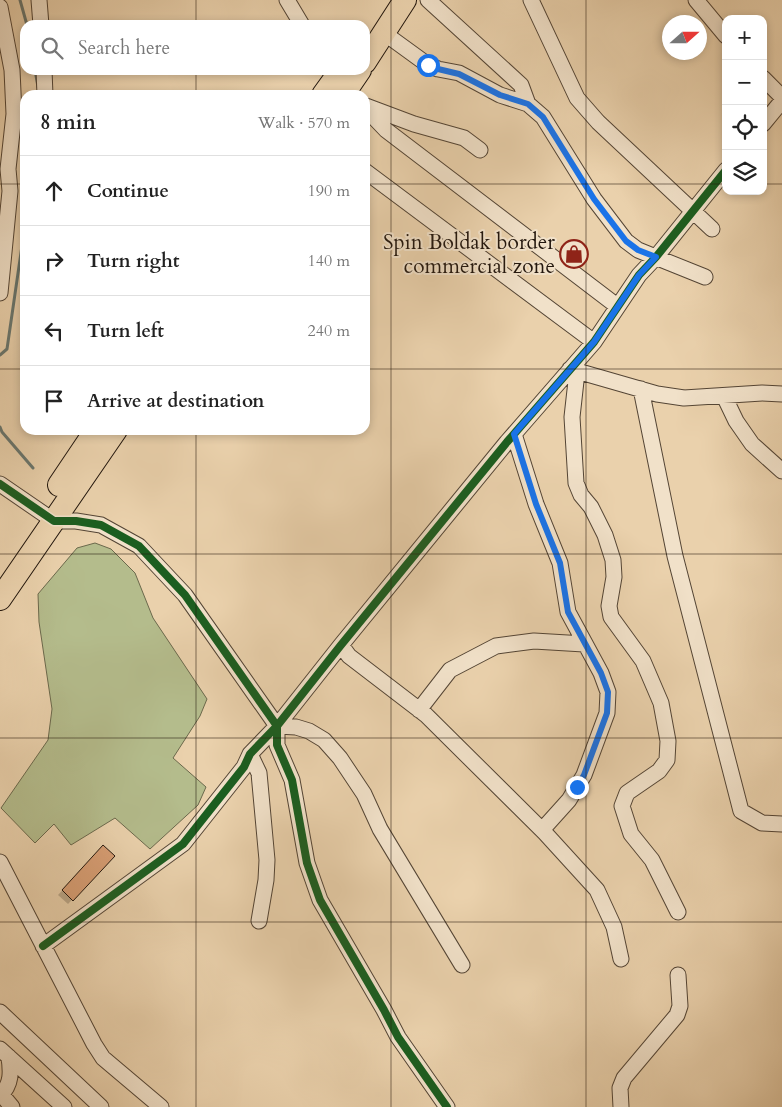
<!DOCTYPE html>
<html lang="en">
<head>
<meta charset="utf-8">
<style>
  :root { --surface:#fff; --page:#f2f2f2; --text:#222; --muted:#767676; --line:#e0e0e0 }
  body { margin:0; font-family:Cardo,serif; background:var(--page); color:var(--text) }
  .controls { position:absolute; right:15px; top:15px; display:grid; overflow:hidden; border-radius:10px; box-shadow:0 2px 8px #0003 }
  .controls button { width:45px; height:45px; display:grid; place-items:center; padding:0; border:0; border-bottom:1px solid var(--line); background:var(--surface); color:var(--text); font:25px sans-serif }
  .compass { position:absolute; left:662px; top:15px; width:45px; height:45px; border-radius:50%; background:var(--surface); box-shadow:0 2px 8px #0003; rotate:69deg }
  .stop { position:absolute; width:15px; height:15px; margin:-11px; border:4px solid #1a73e8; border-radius:50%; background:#fff }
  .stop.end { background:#1a73e8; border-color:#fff; box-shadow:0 1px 5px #0008 }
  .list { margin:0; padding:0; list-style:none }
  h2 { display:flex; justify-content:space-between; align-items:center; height:65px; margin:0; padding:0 20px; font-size:21px }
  h2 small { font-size:16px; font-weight:400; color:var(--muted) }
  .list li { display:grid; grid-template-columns:32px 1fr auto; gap:15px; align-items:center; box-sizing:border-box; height:70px; padding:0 20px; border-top:1px solid var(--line) }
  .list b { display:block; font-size:19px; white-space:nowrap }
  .list em { font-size:16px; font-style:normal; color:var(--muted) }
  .icon { flex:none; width:28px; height:28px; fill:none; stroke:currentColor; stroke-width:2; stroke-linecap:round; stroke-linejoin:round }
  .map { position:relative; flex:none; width:782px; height:1107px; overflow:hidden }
  .search { position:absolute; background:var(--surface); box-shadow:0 2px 8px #0003; left:20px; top:20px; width:350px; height:55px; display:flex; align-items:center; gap:12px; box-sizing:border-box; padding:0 18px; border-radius:15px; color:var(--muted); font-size:19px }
  .panel { position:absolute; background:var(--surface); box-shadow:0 2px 8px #0003; left:20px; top:90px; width:350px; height:345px; border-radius:15px }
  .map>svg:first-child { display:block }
  .green { fill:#b4bc8c; stroke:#6b694c }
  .shadow { fill:#0003 }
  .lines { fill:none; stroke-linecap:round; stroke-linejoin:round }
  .stream { stroke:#69766e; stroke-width:3 }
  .building { fill:#d99f75; stroke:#22160d }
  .minor-casing { stroke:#544535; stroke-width:17 }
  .highway-casing { stroke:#22160d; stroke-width:24 }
  .minor { stroke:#f1e1c9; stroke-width:15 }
  .highway { stroke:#ead1ac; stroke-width:22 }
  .cycleway-casing { stroke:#f1e1c9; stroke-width:11 }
  .cycleway { stroke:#1b5e20; stroke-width:8 }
  .route { stroke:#1a73e8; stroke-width:6 }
  .grid { fill:none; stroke:#22160d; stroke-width:1; stroke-opacity:0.55 }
  .labels { text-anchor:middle; stroke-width:4; stroke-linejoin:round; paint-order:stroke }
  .poi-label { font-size:21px; fill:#22160d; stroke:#f1e1c9; text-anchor:end }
</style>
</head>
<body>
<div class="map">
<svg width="782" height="1107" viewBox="0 0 782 1107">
  <rect width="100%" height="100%" fill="#ead1ac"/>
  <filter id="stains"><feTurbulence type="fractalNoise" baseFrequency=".004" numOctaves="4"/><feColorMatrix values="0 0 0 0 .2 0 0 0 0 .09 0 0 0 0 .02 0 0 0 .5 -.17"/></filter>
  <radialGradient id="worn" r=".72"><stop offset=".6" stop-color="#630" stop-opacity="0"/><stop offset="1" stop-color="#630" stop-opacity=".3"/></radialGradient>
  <path class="green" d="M95,543L111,549L135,573L153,618L207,699L200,716L173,758L206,787L198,805L150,849L115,818L71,845L54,824L35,843L1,808L48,740L52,709L39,622L38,594L77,548Z"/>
  <path class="shadow" d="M103,847L113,856L68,904L58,895Z"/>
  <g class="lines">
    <path class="stream" d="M20,0L27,25
      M35,70L38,87
      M0,355L7,349L25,225
      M0,427L2,432L33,468"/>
  </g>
  <path class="building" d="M103,845L115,856L73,901L62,890Z"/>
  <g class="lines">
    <defs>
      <path id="minor" d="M39,0L41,25
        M287,0L302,25
        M428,0L521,85L528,104
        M531,0L577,98L598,122L712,229
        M696,0L726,36
        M0,7L12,70L14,114L8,169L10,191L0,293
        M384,33L428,65L438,69L459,73L500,95L528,104L543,117L594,199L626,241L638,250L705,277
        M44,70L45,95
        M763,78L782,97
        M366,106L414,124L464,138L480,150
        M365,108L386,130L617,306
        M763,124L782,101
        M365,171L594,342
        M570,369L657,394L684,398L762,393L782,394
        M577,372L572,417L576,483L581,495L591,507L605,535L613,560L614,577L609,606L611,617L643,661L661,703L668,741L667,760L659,771L627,793L622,806L631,834L652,860L678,912
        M641,389L675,556L741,811L762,823L782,824
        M724,396L736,421L752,444L782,471
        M514,434L536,504L560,563L568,612L601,673L608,692L607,713L584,775L569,800L542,830
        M0,484L54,521H76L101,525L139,546L185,595L277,726V745L292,780L307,863L320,900L384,1010L398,1037L447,1107
        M341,645L349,656L426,715L545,833L597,890L614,927L621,959
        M419,710L450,670L496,646L534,641L584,644
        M277,726L296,727L309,731L324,740L340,758L364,794L380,829L462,965
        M250,754L259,773L267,860L266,880L259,921
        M0,862L94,1044L103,1058L161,1107
        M43,946L183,844L244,767L250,754L277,726L341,645L507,442L594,342L639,275L656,257L726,170
        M0,1012L101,1107
        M0,1049L64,1107
        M2,1095L12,1107
        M0,1096C12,1084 11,1072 9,1057
        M621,1107L620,1088L624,1078L677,1015L680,1006L678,975"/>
      <path id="highway" d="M365,62L405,0
        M323,95L341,70
        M343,95L360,70
        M59,485L96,430
        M0,599L116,430"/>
    </defs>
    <use href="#minor" class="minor-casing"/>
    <use href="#highway" class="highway-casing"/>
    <use href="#minor" class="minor"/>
    <use href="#highway" class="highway"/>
    <defs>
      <path id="cycleway" d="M0,484L54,521H76L101,525L139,546L185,595L277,726V745L292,780L307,863L320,900L384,1010L398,1037L447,1107
        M43,946L183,844L244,767L250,754L277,726L341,645L507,442L594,342L639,275L656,257L726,170"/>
    </defs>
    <use href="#cycleway" class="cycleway-casing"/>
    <use href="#cycleway" class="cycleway"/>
  </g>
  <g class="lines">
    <path class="route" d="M428,65L438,69L459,74L500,95L528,104L543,117L594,199L626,241L638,250L656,257L639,275L594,342L514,434L536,504L560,563L568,612L601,673L608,692L607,713L584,775L577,787"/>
  </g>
  <path class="grid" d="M196,0V25M391,0V1107M586,0V1107M196,70V95M0,184H25M365,184H726M763,184H782M0,369H25M365,369H782M196,430V1107M0,554H782M0,738H782M0,922H782"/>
  <defs>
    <symbol id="shop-ring" viewBox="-11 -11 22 22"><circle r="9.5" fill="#f1e1c9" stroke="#8f2418" stroke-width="1.5"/><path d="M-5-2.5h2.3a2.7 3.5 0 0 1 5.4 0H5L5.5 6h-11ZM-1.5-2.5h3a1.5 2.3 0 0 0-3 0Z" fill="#8f2418"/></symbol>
  </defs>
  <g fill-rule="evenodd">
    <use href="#shop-ring" x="558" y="238" width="32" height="32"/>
  </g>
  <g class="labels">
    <g class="poi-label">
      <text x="555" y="249">Spin Boldak border<tspan x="555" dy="24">commercial zone</tspan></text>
    </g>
  </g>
  <rect width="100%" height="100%" filter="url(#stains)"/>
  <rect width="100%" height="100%" fill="url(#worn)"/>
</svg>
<div class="controls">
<button>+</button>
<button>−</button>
<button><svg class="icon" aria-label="locate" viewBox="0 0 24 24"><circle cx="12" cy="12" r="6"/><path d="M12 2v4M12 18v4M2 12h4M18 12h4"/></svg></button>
<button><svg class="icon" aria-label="layers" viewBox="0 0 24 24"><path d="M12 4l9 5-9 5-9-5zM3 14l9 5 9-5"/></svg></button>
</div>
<svg class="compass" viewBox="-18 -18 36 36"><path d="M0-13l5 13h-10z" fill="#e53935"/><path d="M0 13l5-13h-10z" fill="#767676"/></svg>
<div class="stop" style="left:428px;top:65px"></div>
<div class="stop end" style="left:577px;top:787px"></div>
<div class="search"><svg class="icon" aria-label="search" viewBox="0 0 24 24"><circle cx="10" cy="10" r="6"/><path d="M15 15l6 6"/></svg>Search here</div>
<section class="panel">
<h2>8 min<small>Walk · 570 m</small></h2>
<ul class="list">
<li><svg class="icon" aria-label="ahead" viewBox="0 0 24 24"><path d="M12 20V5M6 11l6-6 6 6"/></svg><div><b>Continue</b></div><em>190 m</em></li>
<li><svg class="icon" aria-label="right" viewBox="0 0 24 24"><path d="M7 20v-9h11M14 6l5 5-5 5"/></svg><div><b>Turn right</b></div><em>140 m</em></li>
<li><svg class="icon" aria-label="left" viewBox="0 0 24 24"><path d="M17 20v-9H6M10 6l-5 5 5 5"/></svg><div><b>Turn left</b></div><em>240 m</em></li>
<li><svg class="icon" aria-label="arrive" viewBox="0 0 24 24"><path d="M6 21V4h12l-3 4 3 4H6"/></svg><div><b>Arrive at destination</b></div></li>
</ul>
</section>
</div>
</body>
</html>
